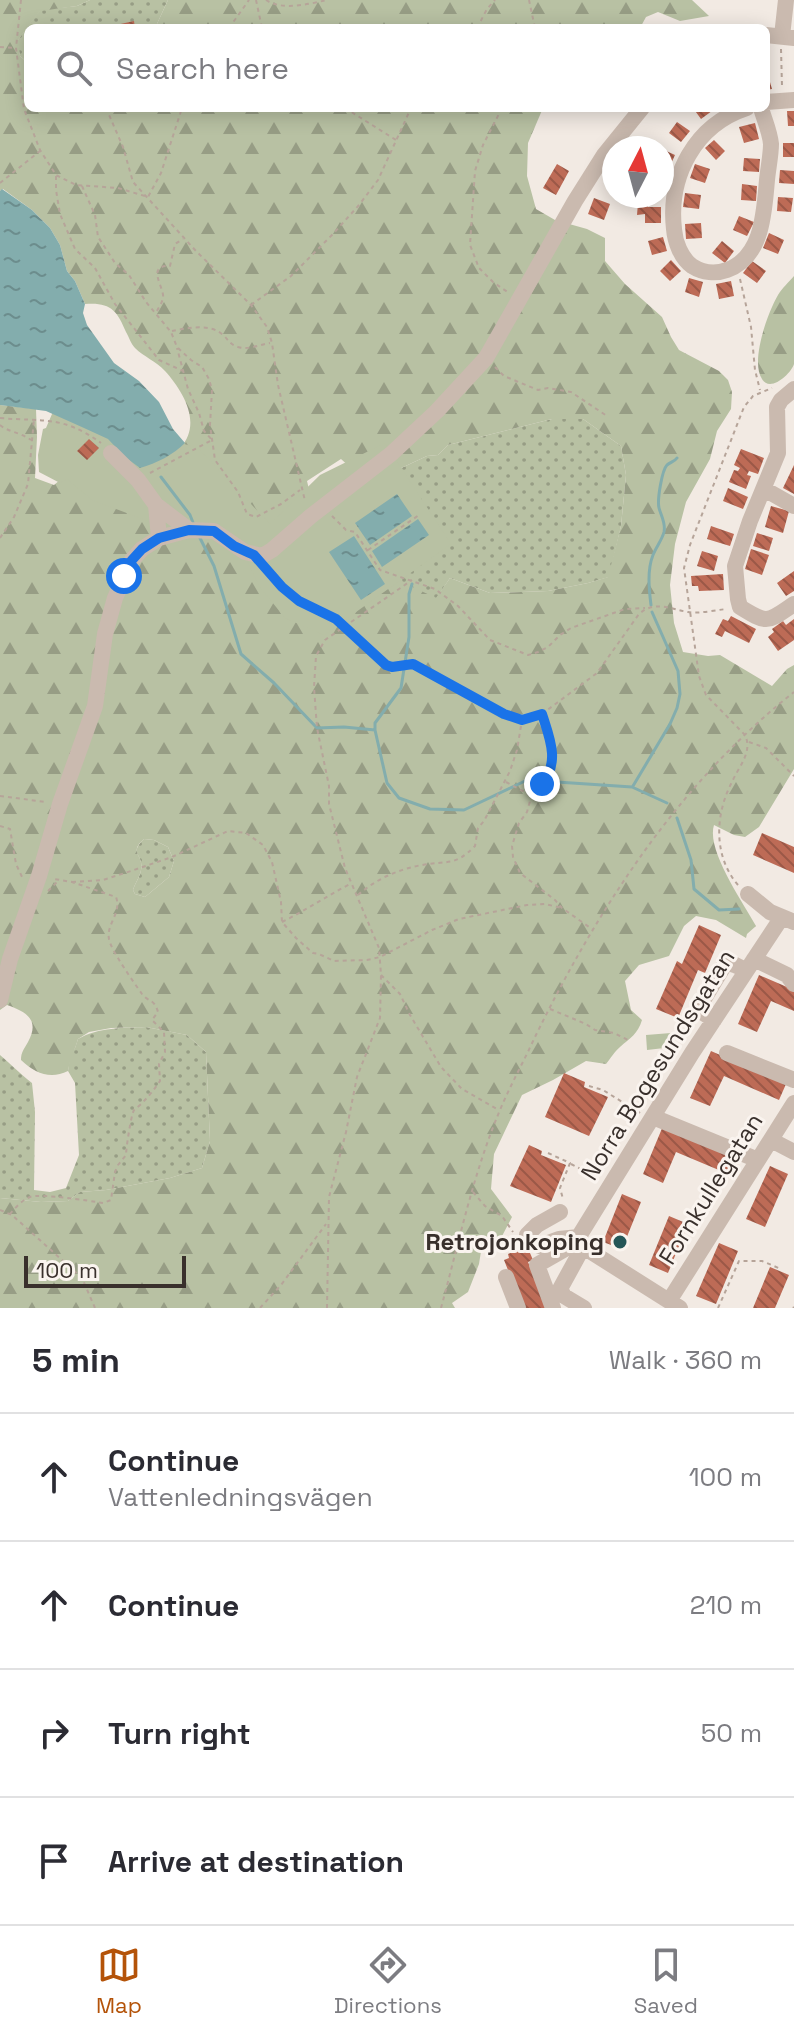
<!DOCTYPE html>
<html lang="en">
<head>
<meta charset="utf-8">
<style>
  :root { --surface:#fff; --page:#f2f2f3; --text:#2b2b33; --muted:#7c7c81; --line:#e1e1e2; --accent:#b45309 }
  body { margin:0; font-family:"Space Grotesk",sans-serif; background:var(--page); color:var(--text) }
  .compass { position:absolute; left:602px; top:136px; width:72px; height:72px; border-radius:50%; background:var(--surface); box-shadow:0 4px 20px #0003; rotate:6deg }
  .scale { position:absolute; left:24px; bottom:20px; width:162px; box-sizing:border-box; padding-left:8px; border:4px solid #39302c; border-top:0; font-size:22px; line-height:28px; white-space:nowrap; color:#39302c; -webkit-text-stroke:6px #faf4ef; paint-order:stroke }
  .stop { position:absolute; width:24px; height:24px; margin:-18px; border:6px solid #1a73e8; border-radius:50%; background:#fff }
  .stop.end { background:#1a73e8; border-color:#fff; box-shadow:0 2px 8px #0008 }
  .list { margin:0; padding:0; list-style:none }
  h2 { display:flex; justify-content:space-between; align-items:center; height:104px; margin:0; padding:0 32px; font-size:34px }
  h2 small { font-size:26px; font-weight:400; color:var(--muted) }
  .list li { display:grid; grid-template-columns:52px 1fr auto; gap:24px; align-items:center; box-sizing:border-box; height:128px; padding:0 32px; border-top:2px solid var(--line) }
  .list b { display:block; font-size:30px; white-space:nowrap }
  .list p { margin:0; font-size:26px; white-space:nowrap; color:var(--muted) }
  .list em { font-size:26px; font-style:normal; color:var(--muted) }
  .icon { flex:none; width:44px; height:44px; fill:none; stroke:currentColor; stroke-width:2; stroke-linecap:round; stroke-linejoin:round }
  .map { position:relative; flex:none; width:794px; height:1308px; overflow:hidden }
  .search { position:absolute; background:var(--surface); box-shadow:0 4px 20px #0003; left:24px; right:24px; top:24px; height:88px; display:flex; align-items:center; gap:20px; box-sizing:border-box; padding:0 28px; border-radius:12px; color:var(--muted); font-size:30px }
  .sheet { height:616px; background:var(--surface) }
  nav { display:flex; justify-content:space-around; align-items:center; box-sizing:border-box; height:112px; border-top:2px solid var(--line); background:var(--surface); font-size:22px; color:var(--muted) }
  nav a { display:grid; justify-items:center; gap:4px }
  nav .on { color:var(--accent) }
  .map>svg:first-child { display:block }
  .grass { fill:url(#grass-dots) }
  .forest { fill:url(#forest-firs); fill-rule:evenodd }
  .green { fill:#b8c1a3 }
  .water { fill:url(#water-ripples) }
  .lines { fill:none; stroke-linecap:round; stroke-linejoin:round }
  .stream { stroke:#83adad; stroke-width:3 }
  .building { fill:url(#building-back-hatch) }
  .path { stroke:#b6a499; stroke-width:2; stroke-dasharray:4 4; stroke-linecap:butt }
  .minor { stroke:#cabaaf; stroke-width:16 }
  .route { stroke:#1a73e8; stroke-width:10 }
  .poi-dot { fill:#255758; stroke:#faf4ef; stroke-width:3 }
  .labels { text-anchor:middle; stroke-width:6; stroke-linejoin:round; paint-order:stroke }
  .street-label { font-size:24px; fill:#39302c; stroke:#faf4ef }
  .poi-label { font-size:24px; font-weight:bold; fill:#39302c; stroke:#faf4ef; text-anchor:end }
</style>
</head>
<body>
<div class="map">
<svg width="794" height="1308" viewBox="0 0 794 1308">
  <defs>
    <pattern id="grass-dots" width="8" height="8" patternUnits="userSpaceOnUse" patternTransform="scale(2)"><rect width="8" height="8" fill="#b8c1a3"/><path d="M2 2h.1M6 6h.1" fill="none" stroke="#979d85" stroke-width="1.8" stroke-linecap="round"/></pattern>
    <pattern id="forest-firs" width="22" height="20" patternUnits="userSpaceOnUse" patternTransform="scale(2)"><rect width="22" height="20" fill="#b8c1a3"/><path d="M5 1l3.5 6h-7zM16 11l3.5 6h-7z" fill="#979d85"/></pattern>
    <pattern id="water-ripples" width="26" height="14" patternUnits="userSpaceOnUse" patternTransform="scale(2)"><rect width="26" height="14" fill="#83adad"/><path d="M2 4q2-2 4 0t4 0M15 11q2-2 4 0t4 0" fill="none" stroke="#6c8d8d"/></pattern>
    <pattern id="building-back-hatch" width="6" height="6" patternUnits="userSpaceOnUse" patternTransform="scale(2)"><rect width="6" height="6" fill="#bd6b56"/><path d="M-1 5l2 2M0 0l6 6M5-1l2 2" fill="none" stroke="#9b5847"/></pattern>
  </defs>
  <rect width="100%" height="100%" fill="#f2eae3"/>
  <path class="grass" d="M90,0H168L156,26L152,28H28V63L20,56L17,41L40,10L77,6Z
    M552,419H583L621,446L626,475L621,526L609,577L588,583L548,591L490,593L450,578L436,599L349,614L397,470L427,456L438,455L448,445Z
    M144,839L154,840L168,847L174,861L169,877L145,897L135,894L133,890C135,883 140,877 141,870C144,854 128,854 144,839Z
    M146,1027L187,1035L206,1052L210,1141L202,1168L170,1178L106,1190L80,1192L68,1201L41,1202L0,1198V1055C11,1064 20,1074 32,1083L35,1112L34,1190L50,1192L66,1188L79,1155L75,1083L68,1071L70,1057L75,1048L78,1039C99,1027 123,1028 146,1027Z"/>
  <path class="forest" d="M0,0H90L77,6L40,11L18,40L20,56L28,63V108H543L528,143L527,176L536,209L555,220L587,229L605,238V261L625,284L662,317L671,337L679,350L719,371L728,380L732,392L731,409L717,431L710,459L686,502L675,544L670,585L674,623L683,652L708,656L720,655L772,686L787,669L794,665V769L759,827L745,837L734,835L714,825C706,850 743,902 756,926L747,934L746,938L716,920L696,916L684,926L669,956L639,965L625,981L631,1010L642,1020C638,1034 630,1038 620,1047C614,1052 611,1058 606,1064L586,1061L553,1080L522,1095L494,1154L492,1177L491,1189L512,1217L500,1240L482,1245L479,1264L468,1292L452,1303L455,1308H0V1198L41,1202L68,1201L80,1192L106,1190L170,1178L202,1168L210,1141L206,1052L187,1035L146,1027L111,1028L89,1032L78,1039C75,1050 70,1059 68,1071C50,1080 35,1073 21,1060C21,1052 24,1049 28,1042C40,1020 27,1012 7,1005L0,1010V405L36,409L37,437L35,478L54,485L67,474L180,448C203,424 183,391 165,371C156,361 144,357 135,348C131,344 129,337 126,332C117,310 110,302 85,304L75,281L67,271L60,245L50,228L32,210L3,189L0,191ZM552,419H583L621,446L626,475L621,526L608,577L588,583L548,591L490,593L450,578L436,598L400,581L349,613L397,470L427,456L438,455L448,445ZM341,459L352,469L312,502L307,481ZM144,839L154,840L168,847L174,861L169,877L145,897L135,894L133,890C135,883 140,877 141,870C144,854 128,853 144,839Z
    M168,0H692L709,16L680,21L658,12L646,17L640,28H152L156,26Z
    M794,276C794,297 794,318 794,338C794,346 794,356 794,364C791,374 770,393 762,379C750,361 768,312 778,295C782,288 789,282 794,276Z"/>
  <path class="green" d="M58,400L199,449L270,524L320,475L385,443L451,544L324,635L285,618L259,586L244,554L219,539L164,527L92,500L67,479L60,483L39,472L38,455L43,429L46,428Z
    M671,1033L673,1047L647,1050L646,1035Z"/>
  <path class="water" d="M2,189L32,210L50,228L60,245L67,271L75,281L85,304L83,313L87,325L114,363L139,381L159,402L173,429L185,443C173,455 157,463 140,468L125,457L108,439L84,428L46,411L0,405V191Z
    M397,494L412,516L370,545L355,523Z
    M418,519L429,535L382,567L372,551Z
    M354,536L385,584L361,600L329,552Z"/>
  <g class="lines">
    <path class="stream" d="M161,477L190,515L194,525
      M199,536L214,566L241,654L274,683L317,728L344,727L375,730L387,783L399,798L430,809L464,810L527,780L632,787L667,803
      M651,605C649,589 647,570 653,555C656,547 662,540 664,532C666,523 661,516 659,508C657,500 662,470 667,465C671,462 675,461 677,458
      M375,730V723L401,688L409,637V594L412,584
      M633,786L670,724L677,708L680,694L678,671L652,612
      M677,818L691,860L694,889L719,910L739,909"/>
  </g>
  <path class="building" d="M134,21L135,28H117L116,25Z
    M766,68L772,89L766,90Z
    M693,108H716L701,119Z
    M787,111H794V126H788Z
    M677,122L690,131L681,142L669,133Z
    M755,123L759,139L744,143L739,127Z
    M714,140L725,151L716,160L705,148Z
    M783,143H794V157H783Z
    M662,149L675,155L669,168L662,164Z
    M744,158L760,159L759,172L743,171Z
    M557,164L569,171L556,195L543,188Z
    M695,164L710,169L705,183L690,178Z
    M780,170L794,171V184L779,183Z
    M742,184L757,186L756,201L741,200Z
    M685,193L701,195L699,209L683,207Z
    M778,197L793,198L791,212L777,211Z
    M594,198L610,204L604,220L588,214Z
    M638,203H648V207H661V223H645V214L637,215Z
    M739,216L754,222L747,236L733,230Z
    M701,223L702,238L686,239L685,224Z
    M769,233L784,240L778,254L763,248Z
    M663,237L667,251L652,255L648,241Z
    M722,241L734,251L725,263L712,253Z
    M671,260L681,271L670,281L660,271Z
    M752,261L766,271L757,283L743,273Z
    M689,278L703,282L699,297L685,292Z
    M731,281L734,296L719,299L716,284Z
    M89,439L99,448L87,460L77,451Z
    M741,449L764,458L758,474L749,471L747,475L751,476L746,489L729,482L734,470L738,471L740,468L734,465Z
    M794,465V494L783,488Z
    M728,488L748,497L743,509L723,501Z
    M771,506L789,511L783,533L765,527Z
    M711,526L734,534L730,546L707,539Z
    M757,533L773,538L769,551L753,546Z
    M751,549L769,555L762,575L745,569Z
    M702,551L718,556L714,571L697,566Z
    M794,571V591L786,596L777,583Z
    M723,574L724,590L699,591L698,586H692L691,576Z
    M731,616L756,629L749,643L725,631L722,637L715,634L723,619L728,621Z
    M794,619V640L778,651L768,637L774,632L772,629L783,621L786,625Z
    M762,833L794,847V873L753,855Z
    M699,925L721,935L705,973L698,970L678,1018L656,1009L677,961L682,964Z
    M759,975L794,990V1011L771,1001L757,1032L738,1024Z
    M711,1051L786,1084L779,1100L724,1076L710,1106L690,1098Z
    M564,1073L585,1082L584,1087L608,1097L589,1136L545,1117Z
    M663,1126L741,1158L733,1176L676,1152L663,1183L643,1174Z
    M529,1145L542,1151L541,1155L566,1165L551,1202L510,1186Z
    M770,1166L788,1174L765,1227L746,1219Z
    M622,1194L641,1202L622,1249L603,1242Z
    M669,1216L688,1224L668,1273L649,1265Z
    M719,1243L738,1251L716,1304L696,1296Z
    M527,1246L533,1260L528,1262L547,1308H523L504,1260L509,1258L508,1254Z
    M770,1267L789,1275L775,1308H753Z"/>
  <g class="lines">
    <path class="path" d="M21,0L16,48L24,109L40,150L56,175L76,185L118,188L148,197L161,173L182,108
      M256,0L262,28
      M266,0C282,11 309,4 327,0
      M529,0L535,28
      M229,28L249,0
      M477,28L487,9L495,0
      M683,28L689,26L699,28
      M0,47L15,48
      M781,49L782,86
      M106,108L123,147L133,182L196,251L251,305L267,327L272,343L278,385L305,501
      M345,108L396,140
      M502,108L483,145L475,171L470,245L479,268L493,282L509,293
      M56,176V190L60,214L75,249L95,268L115,304L159,360L183,371
      M0,183L40,151
      M82,186L95,215L98,237L104,246L115,263L129,275L146,302L171,332L177,347L191,360L202,367L209,379L212,390L210,425L215,460L238,492L247,514L256,517L281,504L300,490
      M740,279L751,327L755,370L760,390
      M251,305L291,276L333,234L359,205L378,180L411,108
      M157,311C159,307 162,303 163,298C165,288 145,265 170,266L175,244L183,239
      M172,331C186,328 211,323 223,335C229,340 229,344 238,347C248,350 259,345 270,343
      M495,367L504,376L538,390L548,388L571,392L607,416
      M0,418C44,422 62,415 101,443
      M0,425C8,432 20,432 31,440
      M150,473L212,440L204,431L199,413L188,389L177,348
      M332,516L346,530L355,532L380,570L435,589L458,606L490,640L528,655L538,652L548,647L560,635L571,628L625,609L645,608
      M0,538L14,517L28,484L34,419
      M368,550L419,515
      M264,568L282,587L299,601L336,619L386,665C394,667 404,664 413,664L504,714L522,720L531,718L542,714L597,673L639,614C655,600 670,609 688,612C700,614 715,610 727,609
      M542,714L552,746V765L548,777L530,801L527,812L519,823L512,846L513,857L520,873L555,900L562,908L592,929
      M749,742L766,748L794,776
      M506,782L532,796
      M0,796L46,802
      M0,826L10,829L16,864L23,879
      M72,882L103,880L125,873L172,857L228,831L246,833L263,845L272,862L281,902L282,922L296,938L313,953L319,954L334,961L367,960L380,957L432,930L459,919L527,905L545,904L562,908
      M738,885C713,856 715,814 732,782C739,766 753,752 745,735L706,695L699,676L684,568L690,545L744,407L753,396L772,388
      M48,891L58,881
      M358,895C376,879 399,869 422,865C449,860 454,867 475,846L478,828L484,821L510,771L517,750L522,720
      M282,922C306,910 327,896 350,884
      M381,975L400,994L410,1015L441,1067L462,1089L497,1109
      M550,1009L586,1024L595,1030L614,1033L628,1040
      M589,1086L603,1090L640,1113
      M548,1153L570,1163L560,1188L563,1199
      M571,1164L591,1174
      M473,1192L485,1206L502,1216L513,1232
      M0,1210L12,1215L82,1278L95,1308
      M10,1214C15,1208 22,1200 30,1197C40,1193 90,1201 103,1203L111,1200L115,1172L118,1165L126,1155C126,1149 131,1115 134,1110C136,1108 142,1104 144,1101C150,1095 155,1088 160,1081L159,1064L165,1052L164,1032L152,1020L158,1012C154,998 149,1003 142,994C135,984 110,949 109,939C106,924 122,913 116,897L72,882L54,879
      M260,1308L281,1285L326,1224
      M327,1308L329,1197L346,1132L357,1077L380,1018L381,975L379,948L345,868L329,804V786L317,728L314,687L316,656L325,640L412,580
      M441,1308C459,1242 473,1174 500,1110C510,1086 523,1063 534,1039C598,908 679,783 794,692
      M718,1308L739,1261H762L781,1269
      M793,1308L794,1307"/>
    <path class="minor" d="M766,35L794,38
      M782,36L786,0
      M766,102L794,100
      M747,108C695,125 668,176 674,229C675,242 681,258 692,266C703,273 716,274 727,270C763,257 764,212 767,180C768,169 771,155 771,144C770,132 764,119 761,108
      M794,389L781,400L777,407L778,453L750,521L735,566L738,599L740,607C769,625 767,622 794,604
      M111,453L138,480L156,505L159,538
      M764,489L794,506
      M156,505L189,530
      M748,894L770,912L794,922
      M754,959L787,975L794,984
      M0,1000L10,959L39,876L60,804L95,706L105,634L115,598L132,560L142,549L159,538L189,530L214,531L245,552L262,556L272,550L311,516L391,454L437,411L486,358L575,201L604,155L642,108
      M714,1020L702,1012L700,1008L702,1002L725,964C733,962 739,967 746,971
      M727,1053L794,1080
      M653,1117L758,1160
      M771,1140L794,1152
      M560,1212L537,1225L527,1235L535,1244L540,1246L559,1239L579,1237
      M579,1241L581,1233L692,1053L782,917
      M579,1241L585,1248L680,1308
      M583,1247L560,1289L564,1296L584,1308
      M506,1277L518,1308
      M669,1301L794,1103
      M553,1308L537,1265L579,1241"/>
  </g>
  <g class="lines">
    <path class="route" d="M124,576L132,560L142,549L159,538L189,530L214,531L234,546L254,555L282,587L299,601L336,619L386,665L392,667L413,664L504,714L522,720L542,714C550,739 560,762 542,784"/>
  </g>
  <circle class="poi-dot" cx="620" cy="1242" r="8"/>
  <g class="labels">
    <g class="street-label">
      <text transform="translate(658 1065) rotate(-58)" y="8">Norra Bogesundsgatan</text>
      <text transform="translate(711 1189) rotate(-58)" y="8">Fornkullegatan</text>
    </g>
    <g class="poi-label">
      <text x="604" y="1250">Retrojonkoping</text>
    </g>
  </g>
</svg>
<svg class="compass" viewBox="-18 -18 36 36"><path d="M0-13l5 13h-10z" fill="#e53935"/><path d="M0 13l5-13h-10z" fill="#7c7c81"/></svg>
<div class="scale">100 m</div>
<div class="stop" style="left:124px;top:576px"></div>
<div class="stop end" style="left:542px;top:784px"></div>
<div class="search"><svg class="icon" aria-label="search" viewBox="0 0 24 24"><circle cx="10" cy="10" r="6"/><path d="M15 15l6 6"/></svg>Search here</div>
</div>
<section class="sheet">
<h2>5 min<small>Walk · 360 m</small></h2>
<ul class="list">
<li><svg class="icon" aria-label="ahead" viewBox="0 0 24 24"><path d="M12 20V5M6 11l6-6 6 6"/></svg><div><b>Continue</b><p>Vattenledningsvägen</p></div><em>100 m</em></li>
<li><svg class="icon" aria-label="ahead" viewBox="0 0 24 24"><path d="M12 20V5M6 11l6-6 6 6"/></svg><div><b>Continue</b></div><em>210 m</em></li>
<li><svg class="icon" aria-label="right" viewBox="0 0 24 24"><path d="M7 20v-9h11M14 6l5 5-5 5"/></svg><div><b>Turn right</b></div><em>50 m</em></li>
<li><svg class="icon" aria-label="arrive" viewBox="0 0 24 24"><path d="M6 21V4h12l-3 4 3 4H6"/></svg><div><b>Arrive at destination</b></div></li>
</ul>
</section>
<nav>
<a class="on"><svg class="icon" aria-label="map" viewBox="0 0 24 24"><path d="M3 6l6-2 6 2 6-2v14l-6 2-6-2-6 2zM9 4v14M15 6v14"/></svg>Map</a>
<a><svg class="icon" aria-label="directions" viewBox="0 0 24 24"><path d="M12 3l9 9-9 9-9-9zM9 14v-3h6M13 9l2 2-2 2"/></svg>Directions</a>
<a><svg class="icon" aria-label="saved" viewBox="0 0 24 24"><path d="M7 4h10v16l-5-4-5 4z"/></svg>Saved</a>
</nav>
</body>
</html>
